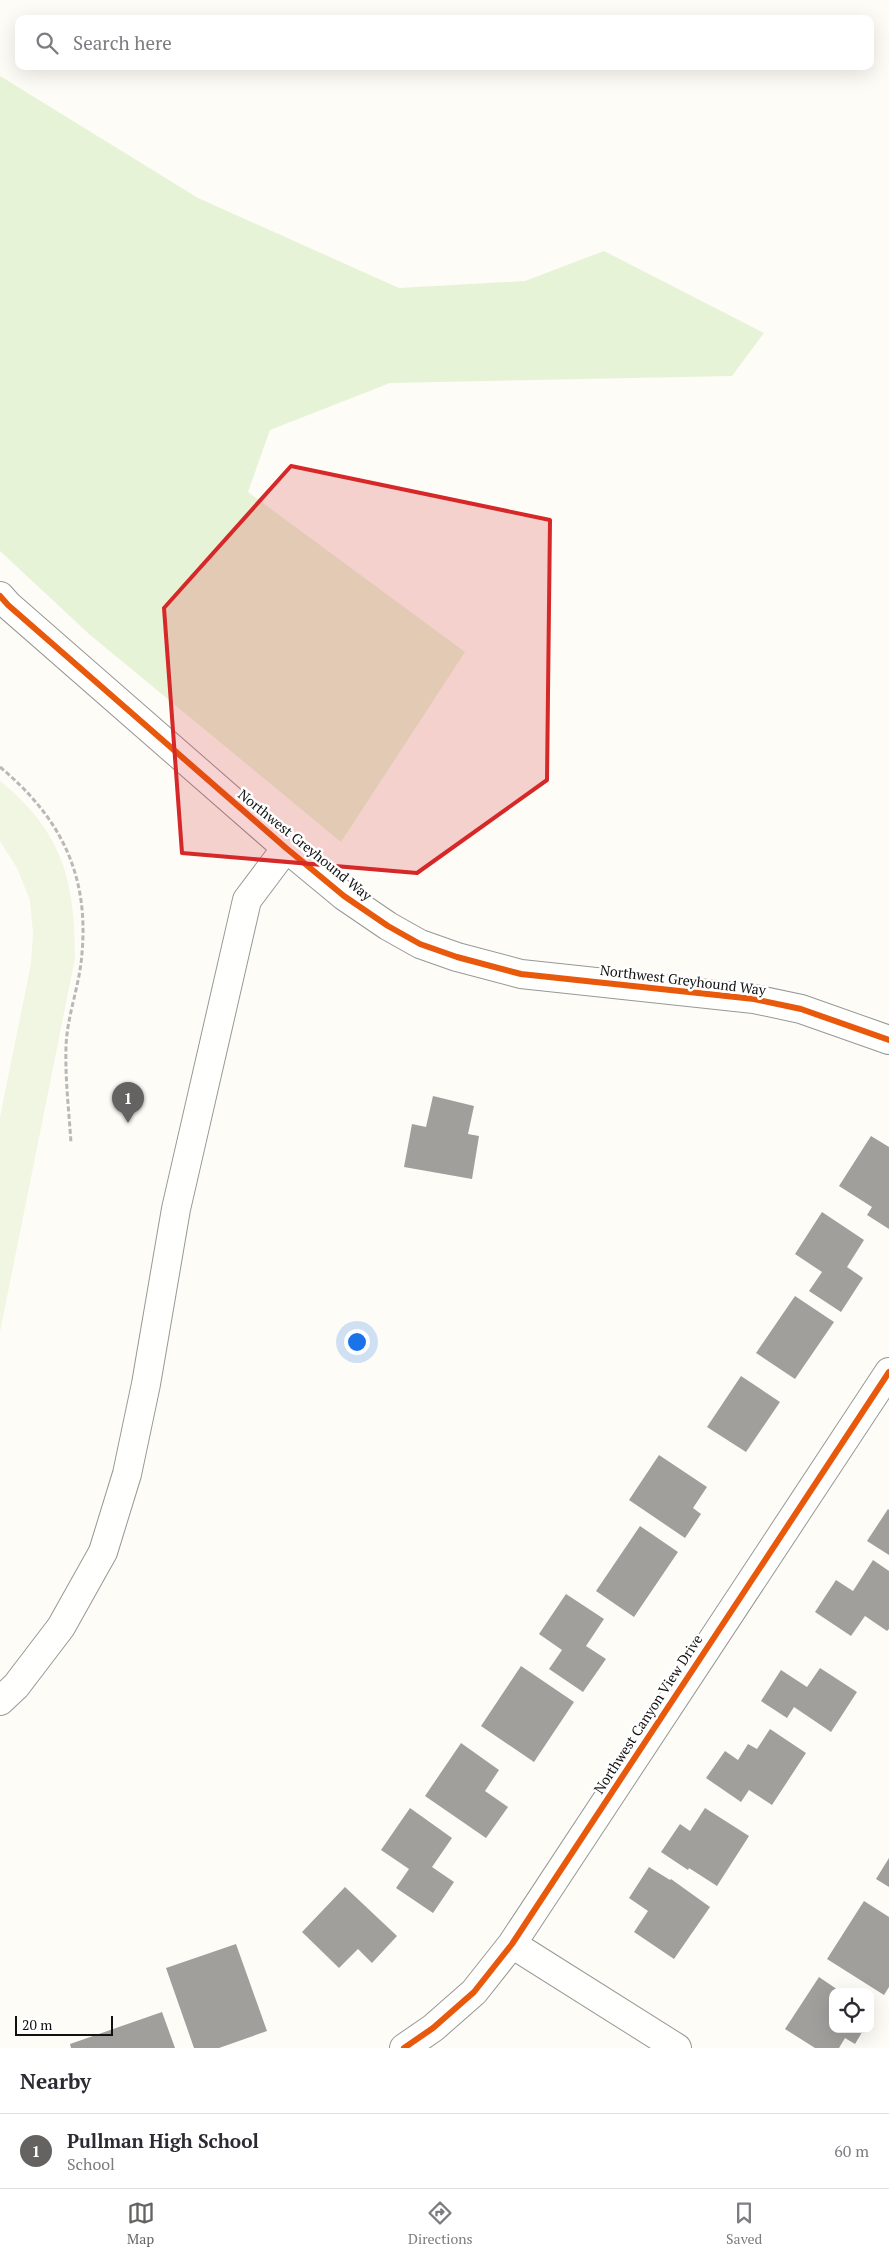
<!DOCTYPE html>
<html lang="en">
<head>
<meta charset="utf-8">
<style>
  :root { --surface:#fff; --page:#f2f2f3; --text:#2b2b33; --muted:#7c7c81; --line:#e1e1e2; --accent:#646362 }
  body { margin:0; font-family:"PT Serif",serif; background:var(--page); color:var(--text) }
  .controls { position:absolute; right:15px; bottom:15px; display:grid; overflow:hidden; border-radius:10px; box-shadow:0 5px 20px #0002 }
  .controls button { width:45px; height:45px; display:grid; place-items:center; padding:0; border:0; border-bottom:1px solid var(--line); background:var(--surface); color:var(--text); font:25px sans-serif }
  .scale { position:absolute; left:15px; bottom:12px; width:98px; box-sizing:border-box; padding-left:5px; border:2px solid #111; border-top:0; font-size:14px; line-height:18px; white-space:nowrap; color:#111; -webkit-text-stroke:4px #fff; paint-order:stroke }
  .you { position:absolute; left:356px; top:1341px; width:18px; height:18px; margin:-12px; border:4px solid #fff; border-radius:50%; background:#1a73e8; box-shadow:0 0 0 8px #1a73e833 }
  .badge { display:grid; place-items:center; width:32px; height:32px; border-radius:50%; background:var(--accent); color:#fff; font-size:16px; font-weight:700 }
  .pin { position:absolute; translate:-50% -41px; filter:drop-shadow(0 1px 2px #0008) }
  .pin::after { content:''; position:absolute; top:26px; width:18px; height:15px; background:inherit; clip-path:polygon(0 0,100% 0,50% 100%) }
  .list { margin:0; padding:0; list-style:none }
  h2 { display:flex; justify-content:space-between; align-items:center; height:65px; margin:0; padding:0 20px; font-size:21px }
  h2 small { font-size:16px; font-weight:400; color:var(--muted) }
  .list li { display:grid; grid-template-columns:32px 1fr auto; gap:15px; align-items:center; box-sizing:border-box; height:75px; padding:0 20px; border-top:1px solid var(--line) }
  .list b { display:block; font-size:19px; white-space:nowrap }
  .list p { margin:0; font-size:16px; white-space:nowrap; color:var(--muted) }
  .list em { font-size:16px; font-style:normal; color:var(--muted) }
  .icon { flex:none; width:28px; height:28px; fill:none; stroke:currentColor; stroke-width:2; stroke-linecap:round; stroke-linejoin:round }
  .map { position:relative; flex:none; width:889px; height:2048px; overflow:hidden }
  .search { position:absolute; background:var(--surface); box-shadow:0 5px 20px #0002; left:15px; right:15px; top:15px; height:55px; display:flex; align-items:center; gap:12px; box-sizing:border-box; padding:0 18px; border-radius:10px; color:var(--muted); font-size:19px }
  .sheet { height:140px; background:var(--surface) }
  nav { display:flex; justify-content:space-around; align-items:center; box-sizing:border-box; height:70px; border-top:1px solid var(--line); background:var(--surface); font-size:14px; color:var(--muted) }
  nav a { display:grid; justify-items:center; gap:2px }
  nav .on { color:var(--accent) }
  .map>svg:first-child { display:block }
  .green { fill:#e7f3d7 }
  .pitch { fill:#f0f6e1 }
  .building { fill:#a19f9c }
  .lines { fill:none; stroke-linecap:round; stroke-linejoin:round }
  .minor-casing { stroke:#979795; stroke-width:30 }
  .path { stroke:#b9b9b8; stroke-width:3; stroke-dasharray:5 2.5; stroke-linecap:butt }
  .minor { stroke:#fffffe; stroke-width:28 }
  .cycleway-casing { stroke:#fff; stroke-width:9 }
  .cycleway { stroke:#e8590c; stroke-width:6 }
  .marked { fill:#d62828; fill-opacity:0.2; stroke:#d62828; stroke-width:4; stroke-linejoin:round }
  .labels { text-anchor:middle; stroke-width:5; stroke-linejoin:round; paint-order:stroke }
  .street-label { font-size:14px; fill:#111; stroke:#fff }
</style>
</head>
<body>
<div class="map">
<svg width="889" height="2048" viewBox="0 0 889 2048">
  <rect width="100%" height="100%" fill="#fdfcf7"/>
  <path class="green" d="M0,76L198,198L399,288L525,281L604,251L764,333L732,376L390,383L270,430L248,492L465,652L341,842L89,634L0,551Z"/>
  <path class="pitch" d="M0,781C62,832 75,879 75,958L0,1332V1117L31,964L33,933L30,900L17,868L0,841Z"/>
  <path class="building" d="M433,1096L474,1106L468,1134L479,1136L472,1179L404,1167L412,1124L426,1127Z
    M871,1136L889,1147V1229L867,1215L872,1207L839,1186Z
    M822,1212L864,1240L847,1267L863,1278L841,1312L809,1291L822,1272L795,1254Z
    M795,1296L834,1322L795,1379L756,1353Z
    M741,1376L780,1402L746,1452L707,1427Z
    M659,1455L707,1487L693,1508L701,1514L685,1538L629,1500Z
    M888,1509L889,1510V1555L867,1541Z
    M640,1526L678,1552L634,1617L596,1591Z
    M873,1560L889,1571V1629L887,1631L865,1616L851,1636L815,1612L836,1580L853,1591Z
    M566,1594L604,1619L586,1646L606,1659L583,1692L549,1669L562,1650L539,1634Z
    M521,1666L574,1702L534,1762L481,1726Z
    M820,1668L857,1692L831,1732L794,1707L787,1718L761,1701L781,1670L807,1687Z
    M770,1729L806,1753L772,1805L749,1790L741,1802L706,1778L725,1751L738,1760L748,1744L757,1749Z
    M461,1743L499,1770L485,1791L508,1807L486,1838L425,1796Z
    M410,1808L452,1838L432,1867L454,1882L433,1913L396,1888L409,1869L381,1850Z
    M705,1808L749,1836L717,1886L689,1868L688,1870L661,1852L680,1824L690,1831Z
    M889,1858V1887L876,1879Z
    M649,1867L670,1880L671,1879L710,1907L674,1959L634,1932L648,1911L629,1898Z
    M345,1887L397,1936L372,1963L358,1949L339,1968L302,1932Z
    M864,1901L889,1917V1987L884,1995L827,1959Z
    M236,1944L267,2031L219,2048H194L166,1968Z
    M819,1977L841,1992H833V2029H864L855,2044L845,2038L839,2048H815L785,2029Z
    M162,2012L175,2048H71L70,2044Z"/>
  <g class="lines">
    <defs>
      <path id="minor" d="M0,596L8,605L286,848L344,896L388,926L420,944L457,957L521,974L754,999L801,1009L889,1040
        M0,1701L16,1686L61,1627L103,1552L127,1474L146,1384L176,1209L247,900L286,848
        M512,1944L677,2048
        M404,2048L433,2028L474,1992L512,1944L889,1372"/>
    </defs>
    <use href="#minor" class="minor-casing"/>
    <path class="path" d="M0,767C60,817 89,874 82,953C80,985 67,1015 66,1047C65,1079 69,1111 71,1143"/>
    <use href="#minor" class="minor"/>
    <defs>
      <path id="cycleway" d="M0,596L8,605L286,848L344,896L388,926L420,944L457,957L521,974L754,999L801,1009L889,1040
        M404,2048L433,2028L474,1992L512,1944L889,1372"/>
    </defs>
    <use href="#cycleway" class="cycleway-casing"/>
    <use href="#cycleway" class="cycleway"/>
  </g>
  <path class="marked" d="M291,466L550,520L547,780L417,873L182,853L164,608Z"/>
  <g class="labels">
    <g class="street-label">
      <text transform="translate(305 845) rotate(39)" y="5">Northwest Greyhound Way</text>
      <text transform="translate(683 980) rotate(7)" y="5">Northwest Greyhound Way</text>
      <text transform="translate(648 1714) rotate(-57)" y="5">Northwest Canyon View Drive</text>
    </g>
  </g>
</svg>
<div class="controls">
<button><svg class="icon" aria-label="locate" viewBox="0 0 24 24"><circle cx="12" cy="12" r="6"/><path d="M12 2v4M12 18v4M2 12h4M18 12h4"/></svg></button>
</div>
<div class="scale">20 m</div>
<div class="you"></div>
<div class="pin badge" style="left:128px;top:1123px">1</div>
<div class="search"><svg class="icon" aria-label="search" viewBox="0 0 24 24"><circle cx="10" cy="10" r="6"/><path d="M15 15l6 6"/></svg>Search here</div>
</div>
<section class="sheet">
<h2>Nearby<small></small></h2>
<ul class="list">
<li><span class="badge">1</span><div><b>Pullman High School</b><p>School</p></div><em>60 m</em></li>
</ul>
</section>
<nav>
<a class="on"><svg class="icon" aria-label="map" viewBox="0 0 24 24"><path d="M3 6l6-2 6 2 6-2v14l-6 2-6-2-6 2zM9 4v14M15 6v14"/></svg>Map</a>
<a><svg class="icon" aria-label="directions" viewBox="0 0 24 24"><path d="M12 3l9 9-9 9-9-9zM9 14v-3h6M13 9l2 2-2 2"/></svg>Directions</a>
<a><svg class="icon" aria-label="saved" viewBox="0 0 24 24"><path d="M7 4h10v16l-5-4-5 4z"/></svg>Saved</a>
</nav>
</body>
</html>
